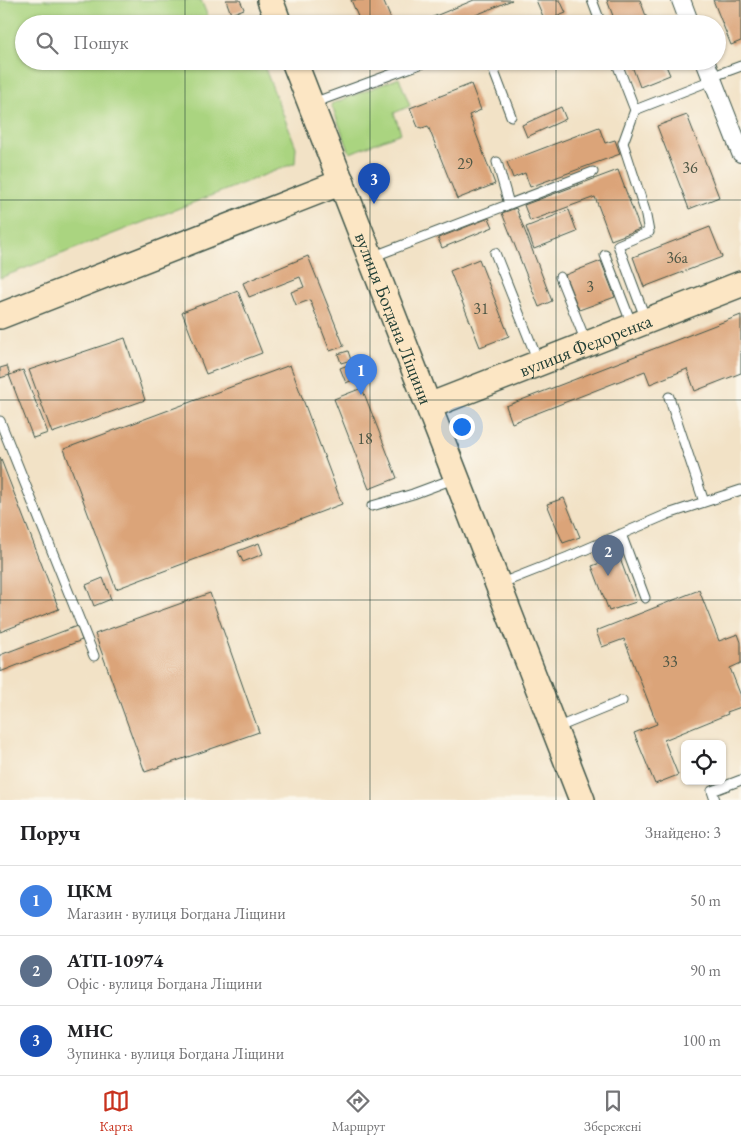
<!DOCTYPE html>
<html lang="uk">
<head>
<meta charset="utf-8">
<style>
  :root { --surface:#fff; --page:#f6f6f6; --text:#202124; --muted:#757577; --line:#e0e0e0; --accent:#c8321e }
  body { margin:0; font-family:"EB Garamond",serif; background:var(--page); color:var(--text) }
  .controls { position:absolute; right:15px; bottom:15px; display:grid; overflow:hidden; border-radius:8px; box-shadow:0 1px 4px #0004 }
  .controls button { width:45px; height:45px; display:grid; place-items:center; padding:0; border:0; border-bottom:1px solid var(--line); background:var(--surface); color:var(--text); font:25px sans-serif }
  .you { position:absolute; left:461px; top:426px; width:18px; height:18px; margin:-12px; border:4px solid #fff; border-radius:50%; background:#1a73e8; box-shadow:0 0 0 8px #1a73e833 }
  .badge { display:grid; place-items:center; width:32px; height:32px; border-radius:50%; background:var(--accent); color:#fff; font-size:16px; font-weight:700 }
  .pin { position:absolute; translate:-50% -41px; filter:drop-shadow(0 1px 2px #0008) }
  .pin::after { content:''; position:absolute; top:26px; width:18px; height:15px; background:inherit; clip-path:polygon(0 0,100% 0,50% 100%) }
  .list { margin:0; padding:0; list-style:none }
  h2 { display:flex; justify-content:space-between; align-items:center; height:65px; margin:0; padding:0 20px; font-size:21px }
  h2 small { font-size:16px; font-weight:400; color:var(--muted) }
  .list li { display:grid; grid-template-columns:32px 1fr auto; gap:15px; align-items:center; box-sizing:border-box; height:70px; padding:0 20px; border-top:1px solid var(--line) }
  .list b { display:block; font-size:19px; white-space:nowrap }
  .list p { margin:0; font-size:16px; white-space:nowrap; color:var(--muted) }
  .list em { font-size:16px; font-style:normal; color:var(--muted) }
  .icon { flex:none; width:28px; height:28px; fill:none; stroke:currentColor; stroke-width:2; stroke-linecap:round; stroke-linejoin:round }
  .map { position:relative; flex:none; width:741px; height:800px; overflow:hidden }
  .search { position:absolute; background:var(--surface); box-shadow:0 1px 4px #0004; left:15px; right:15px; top:15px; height:55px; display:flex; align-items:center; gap:12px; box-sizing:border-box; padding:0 18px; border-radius:28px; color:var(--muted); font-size:19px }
  .sheet { height:275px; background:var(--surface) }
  nav { display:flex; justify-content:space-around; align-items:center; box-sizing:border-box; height:70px; border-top:1px solid var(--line); background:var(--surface); font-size:14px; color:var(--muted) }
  nav a { display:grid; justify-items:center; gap:2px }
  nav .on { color:var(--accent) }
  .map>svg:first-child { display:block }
  .green { fill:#aad480; stroke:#64885a }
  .building { fill:#dba479 }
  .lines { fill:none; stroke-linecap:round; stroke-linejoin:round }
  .lane-casing { stroke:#3f564a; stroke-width:11 }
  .street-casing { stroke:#3f564a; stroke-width:20 }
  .secondary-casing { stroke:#3f564a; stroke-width:28 }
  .lane { stroke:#fff; stroke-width:9 }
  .street { stroke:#fff; stroke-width:18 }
  .secondary { stroke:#fce6c4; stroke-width:25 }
  .grid { fill:none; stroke:#1f3d34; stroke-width:1; stroke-opacity:0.55 }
  .labels { text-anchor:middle; stroke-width:4; stroke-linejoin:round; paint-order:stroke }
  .number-label { font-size:16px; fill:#4e5745 }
  .street-label { font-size:19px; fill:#1f3d34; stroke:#fbf7ec }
</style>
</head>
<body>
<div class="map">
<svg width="741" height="800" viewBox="0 0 741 800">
  <rect width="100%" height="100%" fill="#fbf7ec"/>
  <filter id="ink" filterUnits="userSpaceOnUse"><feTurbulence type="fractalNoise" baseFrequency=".02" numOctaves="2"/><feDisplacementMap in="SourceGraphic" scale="10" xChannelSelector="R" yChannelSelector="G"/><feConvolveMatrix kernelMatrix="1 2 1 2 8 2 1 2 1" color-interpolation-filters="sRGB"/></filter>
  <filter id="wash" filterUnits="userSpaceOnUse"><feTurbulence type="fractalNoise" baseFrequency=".0096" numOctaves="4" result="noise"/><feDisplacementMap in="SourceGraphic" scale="20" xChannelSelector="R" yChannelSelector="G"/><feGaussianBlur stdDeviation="1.12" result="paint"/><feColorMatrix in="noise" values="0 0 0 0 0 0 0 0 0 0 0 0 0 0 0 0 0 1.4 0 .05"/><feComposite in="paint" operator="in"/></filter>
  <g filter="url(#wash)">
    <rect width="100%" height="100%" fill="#f2e2c6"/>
    <path class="green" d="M0,0H201L211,24H24V61H262L296,147L295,163L0,278Z
      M399,78L410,106L394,113L401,133L350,153L331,104Z"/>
    <g id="blocks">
      <path class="building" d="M226,0H240L244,9L231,14Z
        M351,0H383L393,24H361Z
        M474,0H512L454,24H416Z
        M536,0H560L566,13L545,21Z
        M607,0H640L649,24H616Z
        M713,0H741V41L731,45Z
        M630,61H664L670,75L640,87Z
        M471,84L481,110L469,115L495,184L457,199L428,126L422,128L418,127L410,108Z
        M561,107L566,119L527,137L522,125Z
        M687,115L719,197L689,209L657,126Z
        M599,127L605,143L615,140L620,154L530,187L525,173L513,178L507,162Z
        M618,170L640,229L611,240L595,197L530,221L524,205Z
        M516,208L552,301L539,307L502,213Z
        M569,210L577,232L534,249L526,227Z
        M489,218L493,227L442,248L438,238Z
        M710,227L722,257L644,287L633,257Z
        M308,256L344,346L330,351L310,300L296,305L291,292L304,287L300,277L249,297L243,283Z
        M479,259L509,336L480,347L450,271Z
        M601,261L615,297L579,310L565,275Z
        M238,291L262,353L206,374L182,312Z
        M741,315V373L695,391L687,369L650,384L645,371L512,423L506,406Z
        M125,338L145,400L52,433L29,370Z
        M348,351L351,360L341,363L338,354Z
        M353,363L359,377L346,383L340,368Z
        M290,365L342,504L116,589L64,449Z
        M7,366L10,375L23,370L48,433L33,438L9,375H10L0,378V368Z
        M362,388L397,478L369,489L334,399Z
        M0,457L59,609L0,632Z
        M564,498L580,537L563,543L547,504Z
        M259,543L263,554L243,562L238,551Z
        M619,556L636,602L609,611L592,566Z
        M103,578L111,599L94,606L86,585Z
        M699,590L719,641L738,634L741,642V663L730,668L741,696V707L727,712L728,714L664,740L678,775L655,784L634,733L657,724L624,639L602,647L596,631Z
        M210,593L259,732L145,772L95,634Z
        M77,626L82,640L0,672V655Z"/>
    </g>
  </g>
  <g filter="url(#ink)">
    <use href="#blocks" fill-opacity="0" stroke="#3f564a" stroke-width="1"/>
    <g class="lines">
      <defs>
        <path id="lane" d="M592,0L601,24
          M530,24L535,22
          M490,61L511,116
          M616,61L635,110L623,143L645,211L649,232L618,245L646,320
          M711,77L741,66
          M313,103L428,61
          M635,110L712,80
          M497,162L509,204
          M495,253L538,361
          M605,255L632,325
          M372,257L593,172
          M560,277L586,342
          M669,397L704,502
          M0,421L94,656
          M372,506L413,494L456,478
          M621,534L645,598
          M499,584L568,557L668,514L741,490
          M556,728L622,701
          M715,800L712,791L741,780"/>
        <path id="street" d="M681,0L690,24
          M705,61L741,153"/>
        <g id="secondary">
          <path d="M270,0L279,24"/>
          <path id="s1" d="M294,61L582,800"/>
          <path d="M0,316L342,182"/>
          <path id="s2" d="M429,406L741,284"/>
        </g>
      </defs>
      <use href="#lane" class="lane-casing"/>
      <use href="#street" class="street-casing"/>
      <use href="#secondary" class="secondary-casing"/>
      <use href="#lane" class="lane"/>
      <use href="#street" class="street"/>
      <use href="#secondary" class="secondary"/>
    </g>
  </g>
  <path class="grid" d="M185,0V24M370,0V24M556,0V24M185,61V800M370,61V800M556,61V800M0,200H741M0,400H741M0,600H741"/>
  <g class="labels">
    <g class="number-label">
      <text x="465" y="169">29</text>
      <text x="690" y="173">36</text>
      <text x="677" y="263">36а</text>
      <text x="590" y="292">3</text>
      <text x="481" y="314">31</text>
      <text x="365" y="444">18</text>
      <text x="670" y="667">33</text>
    </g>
    <g class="street-label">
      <text dy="7" stroke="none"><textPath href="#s1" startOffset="276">вулиця Богдана Ліщини</textPath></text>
      <text dy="7" stroke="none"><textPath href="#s2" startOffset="168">вулиця Федоренка</textPath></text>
    </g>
  </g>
</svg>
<div class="controls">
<button><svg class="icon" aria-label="locate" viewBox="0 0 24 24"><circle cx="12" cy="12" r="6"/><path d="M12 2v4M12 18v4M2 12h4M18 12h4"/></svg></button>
</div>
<div class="you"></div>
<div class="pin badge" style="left:361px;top:395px;background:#3f7fe0">1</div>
<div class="pin badge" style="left:608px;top:576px;background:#5c6f8a">2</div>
<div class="pin badge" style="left:374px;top:204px;background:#1a4fb4">3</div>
<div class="search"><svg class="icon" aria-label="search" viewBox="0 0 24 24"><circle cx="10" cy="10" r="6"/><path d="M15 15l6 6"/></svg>Пошук</div>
</div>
<section class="sheet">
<h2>Поруч<small>Знайдено: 3</small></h2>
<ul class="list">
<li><span class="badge" style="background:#3f7fe0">1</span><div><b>ЦКМ</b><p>Магазин · вулиця Богдана Ліщини</p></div><em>50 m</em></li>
<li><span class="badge" style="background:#5c6f8a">2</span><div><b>АТП-10974</b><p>Офіс · вулиця Богдана Ліщини</p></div><em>90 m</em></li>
<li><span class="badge" style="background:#1a4fb4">3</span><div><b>МНС</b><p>Зупинка · вулиця Богдана Ліщини</p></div><em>100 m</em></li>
</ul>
</section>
<nav>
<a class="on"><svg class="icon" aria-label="map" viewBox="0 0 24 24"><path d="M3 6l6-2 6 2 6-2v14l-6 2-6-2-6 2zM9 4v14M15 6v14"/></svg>Карта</a>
<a><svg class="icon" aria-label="directions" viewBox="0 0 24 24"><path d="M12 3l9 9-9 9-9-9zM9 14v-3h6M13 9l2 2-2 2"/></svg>Маршрут</a>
<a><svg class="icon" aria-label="saved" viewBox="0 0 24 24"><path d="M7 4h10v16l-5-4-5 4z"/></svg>Збережені</a>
</nav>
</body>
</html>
